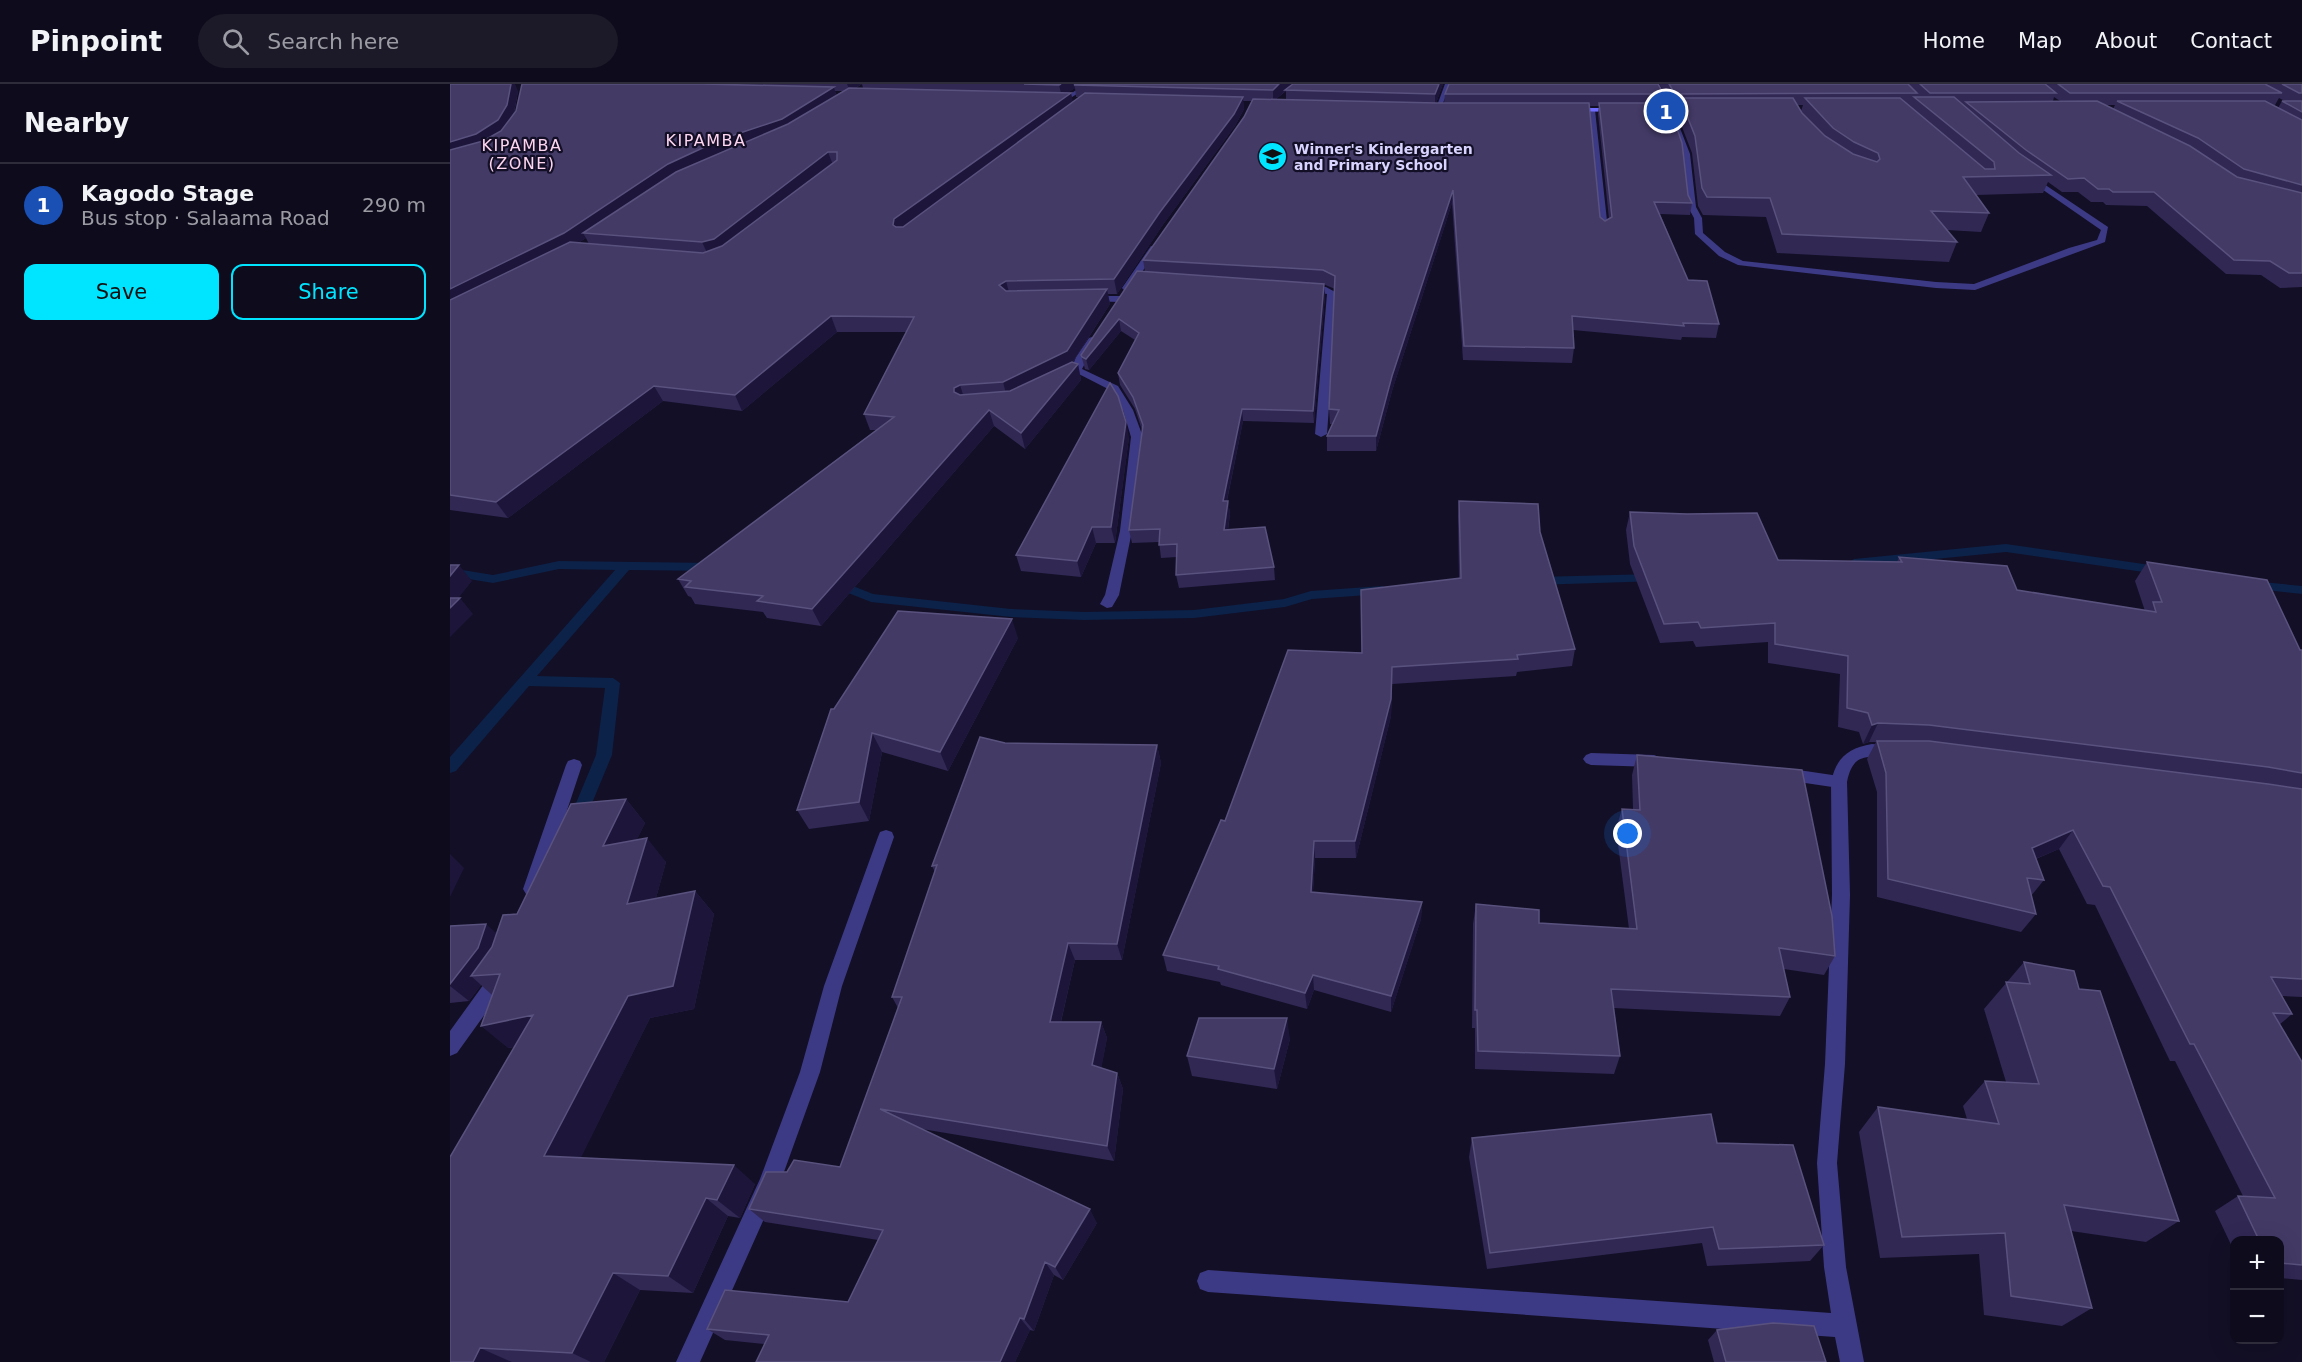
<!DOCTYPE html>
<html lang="en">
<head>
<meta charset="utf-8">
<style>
  :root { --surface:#0e0b1c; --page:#1c1929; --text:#f1f3f6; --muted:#9b9ba3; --line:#2e2b3b; --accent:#00e5ff }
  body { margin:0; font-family:"DejaVu Sans",sans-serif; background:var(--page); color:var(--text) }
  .controls { position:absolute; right:18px; bottom:18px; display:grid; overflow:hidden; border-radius:12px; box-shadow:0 6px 24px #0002 }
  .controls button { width:54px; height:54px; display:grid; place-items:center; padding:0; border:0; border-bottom:2px solid var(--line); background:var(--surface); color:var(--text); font:30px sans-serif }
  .you { position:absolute; left:1178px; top:750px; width:21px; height:21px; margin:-15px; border:4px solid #fff; border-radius:50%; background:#1a73e8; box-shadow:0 0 0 9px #1a73e833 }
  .badge { display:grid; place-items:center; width:39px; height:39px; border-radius:50%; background:var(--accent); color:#fff; font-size:20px; font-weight:700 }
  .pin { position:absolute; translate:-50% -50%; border:3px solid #fff; box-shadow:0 2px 6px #0006 }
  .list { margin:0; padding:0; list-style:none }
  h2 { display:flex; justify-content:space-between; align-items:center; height:78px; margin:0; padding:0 24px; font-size:26px }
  h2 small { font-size:20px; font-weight:400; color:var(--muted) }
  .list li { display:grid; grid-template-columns:39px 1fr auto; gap:18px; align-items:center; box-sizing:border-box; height:84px; padding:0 24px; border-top:2px solid var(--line) }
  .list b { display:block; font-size:22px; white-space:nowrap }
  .list p { margin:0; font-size:20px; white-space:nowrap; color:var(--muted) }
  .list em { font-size:20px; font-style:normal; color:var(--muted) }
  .actions { display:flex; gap:12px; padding:18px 24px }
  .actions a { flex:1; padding:14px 0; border:2px solid var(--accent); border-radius:12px; text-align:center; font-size:21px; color:var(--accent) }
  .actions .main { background:var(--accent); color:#111 }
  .icon { flex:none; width:33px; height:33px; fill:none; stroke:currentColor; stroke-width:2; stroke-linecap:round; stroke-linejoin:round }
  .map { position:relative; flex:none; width:1852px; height:1278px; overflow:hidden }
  header { display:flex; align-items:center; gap:36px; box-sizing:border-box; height:84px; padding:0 30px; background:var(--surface); border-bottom:2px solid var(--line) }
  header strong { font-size:28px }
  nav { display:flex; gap:33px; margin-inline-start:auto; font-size:21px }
  .search { width:420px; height:54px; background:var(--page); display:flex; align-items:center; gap:15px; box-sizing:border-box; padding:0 21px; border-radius:33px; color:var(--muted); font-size:22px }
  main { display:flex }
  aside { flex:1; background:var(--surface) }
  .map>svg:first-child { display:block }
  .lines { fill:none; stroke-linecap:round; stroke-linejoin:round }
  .stream { fill:#0c2248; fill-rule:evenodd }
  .service { fill:#3d3a85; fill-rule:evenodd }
  .minor { fill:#3d3a85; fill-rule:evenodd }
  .secondary { fill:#6f6bff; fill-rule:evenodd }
  .wall { fill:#312854; fill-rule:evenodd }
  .shaded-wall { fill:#1d163a }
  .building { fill:#433a66; stroke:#5a527e; stroke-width:1.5 }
  .labels { text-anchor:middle; stroke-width:4.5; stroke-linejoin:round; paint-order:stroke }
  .far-poi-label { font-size:14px; font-weight:bold; fill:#d9d4ff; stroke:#130f26; text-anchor:start }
  .far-quarter-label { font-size:16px; letter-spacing:1.5px; fill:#ffd6f0; stroke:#130f26 }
</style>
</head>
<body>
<header>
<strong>Pinpoint</strong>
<div class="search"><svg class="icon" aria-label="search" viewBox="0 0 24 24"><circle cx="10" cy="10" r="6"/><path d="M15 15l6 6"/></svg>Search here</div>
<nav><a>Home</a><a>Map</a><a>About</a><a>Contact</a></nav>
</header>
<main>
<aside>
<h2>Nearby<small></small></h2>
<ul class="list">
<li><span class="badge" style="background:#1a4fb4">1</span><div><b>Kagodo Stage</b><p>Bus stop · Salaama Road</p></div><em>290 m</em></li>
</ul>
<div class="actions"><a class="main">Save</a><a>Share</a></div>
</aside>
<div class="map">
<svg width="1852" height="1278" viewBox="0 0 1852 1278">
  <rect width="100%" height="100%" fill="#130f26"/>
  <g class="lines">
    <path class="stream" d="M1556,460L1714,483L1720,487L1714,491L1556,468L1404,483L1398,479L1404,475Z
      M109,477L265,479L271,483L265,487L179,486L87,592L163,594L170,599L162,671L135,736L133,741L127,742L121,741L119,736L146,671L155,604L79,602L6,687L0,689V673L165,486L109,485L43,499L0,492V484L43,491Z
      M1204,490L1209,491L1211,494L1209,497L1085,501L1078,497L1085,493Z
      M383,494L423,510L561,525L634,528L744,526L834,515L861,507L932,502L939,506L932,510L862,515L835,523L744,534L634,536L561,533L421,518L378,501L376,498L378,495Z
      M1802,497L1852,502V510L1797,504L1795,501L1797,498Z"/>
    <path class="service" d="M1141,669L1204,671L1209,673L1212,677L1209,681L1204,683L1141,681L1136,679L1133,675L1136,671Z
      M1335,684L1389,692L1395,694L1397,698L1395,702L1389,704L1335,696L1329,694L1327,690L1329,686Z"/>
    <path class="minor" d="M636,0H643L614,18L609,17Z
      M995,0H1001L990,26L985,27Z
      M1202,0H1208L1223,26L1240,70L1246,123L1252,134L1253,149L1275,168L1293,177L1486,198L1524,200L1619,164L1647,156L1651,146L1576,94L1575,92L1579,90L1658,143L1655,158L1525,206L1486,204L1288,181L1269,172L1245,150L1244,134L1238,123L1232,70L1217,26Z
      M1142,24L1145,26L1158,146L1154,148L1150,146L1139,26Z
      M701,162L708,164L680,206H674L672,204Z
      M856,201L876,203L887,209L877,350L871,353L865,350L877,210L853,206L851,204Z
      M640,212H670L675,215L670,218L637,217L635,215Z
      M642,253L647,256L632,285L668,302L683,326L693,353L682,447L669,511L662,523L657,524L650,520L655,511L670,447L681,353L673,326L660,306L621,286L626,273L639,254Z
      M1422,660L1446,662L1449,666L1446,670C1422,677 1404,663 1397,698L1400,811L1395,980L1387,1079L1396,1183L1414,1278H1390L1385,1253L758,1208L750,1205L747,1197L750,1189L758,1186L1381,1229L1374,1183L1367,1079L1375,980L1382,811L1381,698C1386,674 1398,664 1422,660Z
      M124,675L130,677L132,681L91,805L88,810L82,812L76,810L73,805L116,681L118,677Z
      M436,746L442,748L444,753L392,902L370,988L330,1099L250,1278H226L310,1095L350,988L374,902L428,753L430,748Z
      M51,884L58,886L60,892L58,898L7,969L0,972V947L44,886Z"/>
    <path class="secondary" d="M1248,23L1250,26L1200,28L1197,26Z
      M1119,24H1167L1170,26L1167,28L1117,27Z"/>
  </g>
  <path class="wall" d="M0,0L68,7L64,30L66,27L72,0H412L406,4H413L412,0H993L986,19H994L995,10H1214L1212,19L1238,111L1242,119L1240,131L1210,130L1238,196L1269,240L1266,254L1232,253L1231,256L1123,246L1124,264L1122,279L1013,276L1002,119L942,307L926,367H877V352L882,340H880L879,325L885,205L873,200L875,212L864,339L793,337L777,417H778L780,430L778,446L824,483L825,496L729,504L726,491L727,473L711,474L709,458L682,459L679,446L692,346L685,325L670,301L668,289L685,256L671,247L639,286L635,285L631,271L695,188L693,176L794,33L802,17H793L794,25L785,42L712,142L667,210H658L660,220L623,278L628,280L631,296L575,365L544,342L371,542L317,534L313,528L245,520L241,513L238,512L228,495L426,346H420L414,330L456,248H387L292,327L213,317L58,434L0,426ZM625,4L626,13H630L623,18L617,9ZM385,7H393L386,11ZM836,7V15H826ZM1139,22H1149L1148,30L1159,135L1155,137L1150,133ZM136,154L139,160L128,159Z
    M1209,0H1852V203L1830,204L1811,191L1776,190L1697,122L1656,121L1653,118H1641L1628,108H1612L1598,98L1593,109L1526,111L1539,129L1531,148L1497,146L1507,158L1499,178L1327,169L1316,133L1253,131L1248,122L1242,69L1227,30L1228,21H1223ZM1604,13L1610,17H1603ZM1829,14L1835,17H1832L1828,24L1822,21H1825ZM1348,21H1353L1351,27ZM1655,21H1665L1663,25Z
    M679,353L665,459H646L631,493L571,487L566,471Z
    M1009,417L1090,448L1125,565L1122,582L1067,588L1066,592L942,600L941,632L906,774H865L863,808L972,818L971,835L941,928L864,906L857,925L771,901L770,898L717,887L713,871L775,737L912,569L1009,494L1008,434Z
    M1180,428L1328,476L1447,478L1449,473L1567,506L1695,527L1685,497L1697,478L1850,566H1852V913L1832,912L1842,930L1829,941L1852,978V1196L1830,1194V1156H1785V1169L1765,1127L1788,1112H1793L1725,977H1720L1645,821L1637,820L1609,765L1586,775L1594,796L1581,812L1586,830L1571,848L1427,813V708L1417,675L1426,658H1419L1413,660L1409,648L1388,643L1390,590L1318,579V558L1246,563L1243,557L1210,559L1180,480L1176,446Z
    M568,554L498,687L432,668L419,737L359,745L347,726L384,625Z
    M555,659L707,661L711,679L672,876H625L611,938H651L657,954L651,984L667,989L673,1005L664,1077L472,1045L647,1139L613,1196L604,1191L584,1247L580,1246L565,1278H306L315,1260L275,1256L257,1245L398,1218L428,1156L315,1138L299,1125L337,1088L390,1083L448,924L442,913L485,788L482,782Z
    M1187,671L1385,872L1374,891L1334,885L1340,913L1330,932L1164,924L1170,972L1164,990L1025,985V944H1022L1023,840L1026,820L1089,839L1179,845L1166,745L1172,725H1183L1182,691Z
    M176,715L195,739L187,755L216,778L206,814L245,807L264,830L244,925L200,934L130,1074L305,1100L290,1134L278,1132L243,1209L190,1206L154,1278H0L65,963L58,964L42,911L31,901L19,917L0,919V842L47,849L67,830Z
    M1574,878L1629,905L1729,1137L1696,1158L1621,1147L1642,1224L1612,1242L1534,1231L1529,1170L1430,1174L1409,1048L1428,1023L1517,1035L1513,1022L1535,997L1556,998L1534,925Z
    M840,955L827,1005L742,992L737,972Z
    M1022,1054L1267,1059L1374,1161L1360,1177L1257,1182L1252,1159L1037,1185L1019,1073Z
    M1267,1246L1376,1278H1264L1258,1256Z"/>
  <path class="shaded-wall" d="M61,0H65L68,7L63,33L55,49L0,73V58Z
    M397,0H412L400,7Z
    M611,0H632L624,1L625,4L612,13L609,1Z
    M829,0H843L823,18V6Z
    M989,0H993L985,22V10Z
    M384,3L387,15L133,149L136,154L122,163L0,224V205L218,80Z
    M621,9L624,21L448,155L443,141L444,135Z
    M793,13L794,25L785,42L712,142L667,210L664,195L710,128Z
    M378,68L383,81L259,173L252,158Z
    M1003,106L1002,119L942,307L926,367V352L942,292Z
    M556,197L560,212L549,201Z
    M874,200L875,212L864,339L863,327Z
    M657,205L660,220L620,282L557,314L553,298Z
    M381,232L387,248L292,327L285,311Z
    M669,235L671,247L639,286L636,275Z
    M628,280L631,296L575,365L571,349Z
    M510,301L515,317L504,308V304Z
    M204,302L213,317L58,434L46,418Z
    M792,325L793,337L774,430L773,417Z
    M539,326L544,342L371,542L362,525Z
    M676,338L679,353L665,459L661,443Z
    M778,417L780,430L776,459L774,446Z
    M642,443L646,459L631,493L627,477Z
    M9,481L22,497L2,522L10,514L23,530L0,553V492Z
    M562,535L568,554L498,687L490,668Z
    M941,615V632L906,774L905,757Z
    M1428,639L1419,658L1413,660L1422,641Z
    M422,649L432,668L419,737L409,718Z
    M707,661L711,679L672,876L667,860Z
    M176,715L195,739L173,785L153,762Z
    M1623,746L1609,765L1568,782L1582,764Z
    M197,754L216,778L198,843L177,820Z
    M864,757L865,774L862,825L861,808Z
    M0,770L14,784L0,813Z
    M245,807L264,830L244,925L200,934L122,1092L94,1072L178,912Z
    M972,818L971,835L941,928V912Z
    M36,840L54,856L21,892L31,901L19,917L0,902V900Z
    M618,859L625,876L607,954L600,938Z
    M863,891L864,906L857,925L855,909Z
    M83,931L108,953L58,964L31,942Z
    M837,934L840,955L827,1005L824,985Z
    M651,938L657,954L649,997L642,981Z
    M667,989L673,1005L664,1077L657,1062Z
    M284,1081L305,1100L290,1134L267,1116Z
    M256,1114L278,1132L243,1209L218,1192Z
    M640,1125L647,1139L613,1196L605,1183Z
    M595,1178L604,1191L584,1247L574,1235Z
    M163,1189L190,1206L154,1278H141L122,1269Z
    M570,1234L580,1246L565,1278H550Z
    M30,1264L62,1278H23Z"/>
  <path class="building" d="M0,0H61L57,21L48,36L26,50L0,58Z
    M72,0H253L384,3L332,35L272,55L218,80L114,149L0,205V66L33,57L51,47L66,27Z
    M574,0H611L609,1Z
    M626,0H829L823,6L624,1Z
    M843,0H989L985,10L835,6Z
    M999,0H1208L1214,10H995Z
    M1219,0H1458L1467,9L1225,10Z
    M1470,0H1595L1606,9H1480Z
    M1608,0H1815L1832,9H1620Z
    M1832,0H1852V9H1849Z
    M399,4L621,9L444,135L443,141L446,143H453L635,9L793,13L784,30L710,128L664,195L556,197L549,201L556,207L657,205L617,267L553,298L510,301L504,304V308L510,311L560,307L622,278L628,280L571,349L539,326L362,525L307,517L313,512L235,503L241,497L228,495L444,333L414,330L464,233L381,232L285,311L204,302L46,418L0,411V216L120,158L253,169L272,162L387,76V68H378L264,155L252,158L133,149L226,88L338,40Z
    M1464,13H1504L1569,69L1601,91L1513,93L1539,129L1481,127L1507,158L1332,150L1320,114L1257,113L1252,104L1245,52L1230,14H1343L1352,29L1375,52L1403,70L1427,78L1430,75L1428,69L1404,58L1383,44L1355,14H1450L1535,85H1545L1544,78Z
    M803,15L987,19H1139L1150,133L1155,137L1162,133L1149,19H1218L1232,59L1238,111L1242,119L1204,118L1238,196L1257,197L1269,240L1233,239L1234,242L1122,232L1124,264L1014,262L1003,106L942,292L926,352H877L889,326L879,325L885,192L873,186L693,176L794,33Z
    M1647,17L1740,62L1787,93L1852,109V189H1839L1820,177L1784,176L1704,108H1663L1659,105H1648L1634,94L1618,95L1576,66L1516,18Z
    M1667,17H1815L1852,36V101L1794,85L1748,54Z
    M1832,17H1852V28Z
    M687,187L874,200L863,327L792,325L773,417H778L774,446L815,443L824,483L726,491L727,460L709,461L710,445L679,446L693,341L683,313L668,289L689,249L669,235L636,275L632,273L631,271Z
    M660,299L668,312L676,338L661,443H642L627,477L566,471Z
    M1009,417L1088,420L1090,448L1125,565L1067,571L1068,575L942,583L941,615L905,757H864L861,808L972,818L941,912L863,891L855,909L768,885L769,882L713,871L771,736L775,737L838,566L912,569L911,506L1011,494Z
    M1180,428L1237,430L1307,429L1328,476L1452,478L1449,473L1557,482L1567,506L1706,528L1703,518H1712L1697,478L1817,496L1850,566H1852V689L1818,683L1479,641L1428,639L1422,641L1418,629L1397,624L1398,572L1325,560V539L1251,544L1248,538L1214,540L1184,462Z
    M0,481H9L0,492Z
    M0,514H10L0,524Z
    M448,527L562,535L490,668L422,649L409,718L347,726L381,625H384Z
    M530,653L555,659L707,661L667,860L618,859L600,938H651L642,981L667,989L657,1062L430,1025L640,1125L605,1183L595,1178L574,1235L570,1234L550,1278H306L319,1251L257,1245L275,1206L398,1218L433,1146L299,1125L316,1088H337L344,1076L390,1083L452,913H442L487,781L482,782Z
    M1427,657H1479L1818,700L1852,705V895L1821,893L1842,930L1823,929L1852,978V1181L1830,1179V1156H1809L1788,1112L1825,1114L1744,960H1740L1660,803L1653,802L1623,746L1582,764L1594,796L1577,794L1586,830L1438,795L1436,689Z
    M1187,671L1352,686L1382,832L1385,872L1329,864L1340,913L1161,905L1170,972L1028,967L1027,926H1025L1026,820L1089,826V839L1187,845L1172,725L1190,726Z
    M176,715L153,762L197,754L177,820L245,807L223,902L178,912L94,1072L284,1081L267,1116L256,1114L218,1192L163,1189L122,1269L30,1264L23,1278H0V1073L83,931L31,942L50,890L21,892L42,863L53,831L67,830L121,720Z
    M36,840L28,864L0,900V842Z
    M1574,878L1624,887L1629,905L1650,907L1729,1137L1614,1121L1642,1224L1561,1212L1555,1149L1452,1153L1428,1023L1549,1040L1535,997L1589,1000L1556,898L1580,900Z
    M749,934H837L824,985L737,972Z
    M1261,1030L1267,1059L1343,1061L1374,1161L1269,1165L1263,1143L1040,1169L1022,1054Z
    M1323,1239L1364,1242L1376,1278H1276L1267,1246Z"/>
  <defs>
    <symbol id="school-disc" viewBox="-11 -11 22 22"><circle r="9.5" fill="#00e5ff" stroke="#130f26"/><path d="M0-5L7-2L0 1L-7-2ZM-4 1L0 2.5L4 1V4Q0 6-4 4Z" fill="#111"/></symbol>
  </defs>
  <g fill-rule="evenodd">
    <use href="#school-disc" x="806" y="56" width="33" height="33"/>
  </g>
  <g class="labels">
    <g class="far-poi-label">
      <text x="844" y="70">Winner's Kindergarten<tspan x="844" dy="16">and Primary School</tspan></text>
    </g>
    <g class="far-quarter-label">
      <text x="256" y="62">KIPAMBA</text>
      <text x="72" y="67">KIPAMBA<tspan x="72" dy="18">(ZONE)</tspan></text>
    </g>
  </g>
</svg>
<div class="controls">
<button>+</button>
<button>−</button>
</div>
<div class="you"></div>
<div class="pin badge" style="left:1216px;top:27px;background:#1a4fb4">1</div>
</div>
</main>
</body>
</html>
